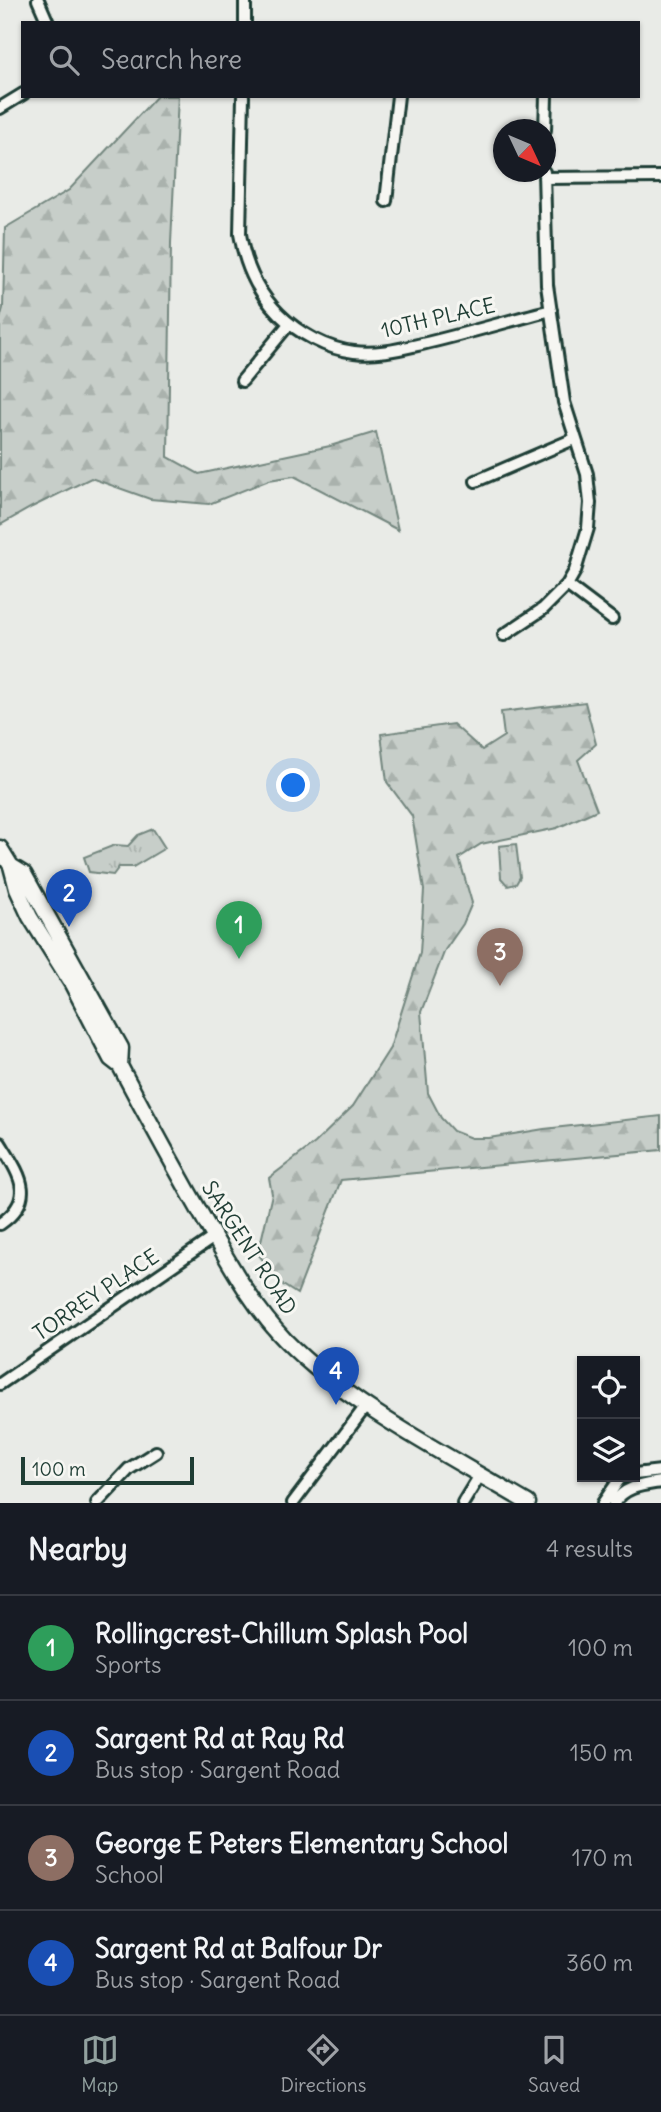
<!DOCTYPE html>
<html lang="en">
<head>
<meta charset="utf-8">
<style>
  :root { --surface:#171b24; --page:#20242c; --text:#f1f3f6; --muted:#9ea1a6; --line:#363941; --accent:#92a19f }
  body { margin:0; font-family:Delius,sans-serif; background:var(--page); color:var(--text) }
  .controls { position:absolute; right:21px; bottom:21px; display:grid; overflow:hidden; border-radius:0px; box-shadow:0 2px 5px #0004 }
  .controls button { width:63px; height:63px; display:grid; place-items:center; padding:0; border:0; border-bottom:2px solid var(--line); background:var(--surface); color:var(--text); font:35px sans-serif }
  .compass { position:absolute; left:493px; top:119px; width:63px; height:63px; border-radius:50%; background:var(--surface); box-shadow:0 2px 5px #0004; rotate:134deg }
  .scale { position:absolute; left:21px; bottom:18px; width:173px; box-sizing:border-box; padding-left:7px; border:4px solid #1f3d34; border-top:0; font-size:19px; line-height:24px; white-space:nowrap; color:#1f3d34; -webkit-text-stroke:5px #f6f6f2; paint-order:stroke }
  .you { position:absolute; left:294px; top:786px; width:24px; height:24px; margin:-18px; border:5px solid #fff; border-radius:50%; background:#1a73e8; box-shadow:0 0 0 10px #1a73e833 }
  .badge { display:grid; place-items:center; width:46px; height:46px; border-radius:50%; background:var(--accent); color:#fff; font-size:23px; font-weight:700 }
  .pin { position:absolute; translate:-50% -58px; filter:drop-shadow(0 2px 4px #0008) }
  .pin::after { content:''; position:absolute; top:37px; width:24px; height:21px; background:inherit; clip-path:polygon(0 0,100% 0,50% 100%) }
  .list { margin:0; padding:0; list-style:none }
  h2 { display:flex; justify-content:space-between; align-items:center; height:91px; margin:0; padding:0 28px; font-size:30px }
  h2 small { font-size:23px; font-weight:400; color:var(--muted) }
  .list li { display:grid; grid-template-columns:46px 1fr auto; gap:21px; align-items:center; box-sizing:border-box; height:105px; padding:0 28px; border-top:2px solid var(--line) }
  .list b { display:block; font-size:26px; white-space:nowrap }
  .list p { margin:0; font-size:23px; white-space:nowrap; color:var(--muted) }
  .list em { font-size:23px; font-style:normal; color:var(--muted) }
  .icon { flex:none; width:38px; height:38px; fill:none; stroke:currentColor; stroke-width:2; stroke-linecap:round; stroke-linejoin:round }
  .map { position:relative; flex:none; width:661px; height:1503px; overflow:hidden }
  .search { position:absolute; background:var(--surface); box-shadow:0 2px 5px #0004; left:21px; right:21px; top:21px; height:77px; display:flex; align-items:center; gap:18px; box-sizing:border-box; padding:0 24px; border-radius:0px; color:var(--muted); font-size:26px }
  .sheet { height:511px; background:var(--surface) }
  nav { display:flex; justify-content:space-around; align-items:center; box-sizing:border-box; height:98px; border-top:2px solid var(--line); background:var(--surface); font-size:19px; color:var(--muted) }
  nav a { display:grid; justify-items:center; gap:4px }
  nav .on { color:var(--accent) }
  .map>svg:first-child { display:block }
  .grass { fill:url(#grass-tufts); stroke:#73867e; stroke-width:2 }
  .forest { fill:url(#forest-firs); stroke:#73867e; stroke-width:2 }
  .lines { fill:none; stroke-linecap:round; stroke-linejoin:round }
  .street-casing { stroke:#1f3d34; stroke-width:16 }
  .secondary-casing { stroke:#1f3d34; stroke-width:19 }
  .street { stroke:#f6f6f2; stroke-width:10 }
  .secondary { stroke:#f6f6f2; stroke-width:14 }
  .labels { text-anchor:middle; stroke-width:6; stroke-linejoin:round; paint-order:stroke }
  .street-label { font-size:21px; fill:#1f3d34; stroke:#f6f6f2 }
</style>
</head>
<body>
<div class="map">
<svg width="661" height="1503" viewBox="0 0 661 1503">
  <defs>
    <pattern id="grass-tufts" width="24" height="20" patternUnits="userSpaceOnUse" patternTransform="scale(1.75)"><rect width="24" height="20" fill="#c7cec9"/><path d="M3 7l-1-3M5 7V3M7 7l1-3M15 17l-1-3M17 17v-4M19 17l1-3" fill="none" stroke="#aab2ad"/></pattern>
    <pattern id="forest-firs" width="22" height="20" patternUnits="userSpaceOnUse" patternTransform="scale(1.75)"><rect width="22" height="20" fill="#c7cec9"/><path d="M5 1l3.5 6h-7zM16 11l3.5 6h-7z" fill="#aab2ad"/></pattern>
  </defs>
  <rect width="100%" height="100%" fill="#e9ebe7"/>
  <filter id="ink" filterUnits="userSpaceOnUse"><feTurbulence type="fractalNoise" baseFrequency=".0143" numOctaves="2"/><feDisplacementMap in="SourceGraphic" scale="14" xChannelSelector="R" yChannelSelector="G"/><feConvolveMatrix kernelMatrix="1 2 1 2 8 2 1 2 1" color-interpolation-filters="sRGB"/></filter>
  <g filter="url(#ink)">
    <path class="grass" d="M153,829L165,848L133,867H119L113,875L89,872L84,857L115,845L128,846L138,835Z
      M516,844L520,877L516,884L508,886L501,878L499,846Z"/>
    <path class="forest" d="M157,96H178L171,243L168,457L199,474L330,446L376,432L398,530L294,476L269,480L209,504L150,499L91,478L32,507L0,525V319L3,308L5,228L69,190Z
      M585,702L596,744L578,760L597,810L557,828L481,844L459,858L472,903L463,924L445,950L421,1012L428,1093L441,1118L453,1131L471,1138H489L544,1129L661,1116V1150L341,1180L297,1294L283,1285L258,1254L272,1194L269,1178L315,1143L353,1106L390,1048L420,953L424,890L412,816L387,782L381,734L453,724L482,750L504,736L501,712Z"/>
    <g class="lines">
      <defs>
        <path id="street" d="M38,0L48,23
          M245,0V23
          M243,96L240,234C245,265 257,292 279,314C298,333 327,349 354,352C377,355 400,349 422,344C465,334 508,321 551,310
          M0,108L23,94
          M545,130L546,96
          M544,178L661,177
          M386,201L398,96
          M242,381L289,324
          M476,481L574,439
          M567,585L612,619
          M504,635L543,609L567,585L575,571L588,528L590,503L587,474L564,402L547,285L544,172
          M0,1143C19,1174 38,1198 0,1224
          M0,1384L214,1237
          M635,1474L661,1471
          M97,1503L129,1469L156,1452
          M293,1503L366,1406
          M463,1503L480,1475
          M603,1503L621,1477
          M614,1503C625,1486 643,1485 661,1482"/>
        <path id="secondary" d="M0,848L11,866L17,889L30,917L72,984L111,1059L120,1066C150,1123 181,1179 213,1235C234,1271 255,1309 285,1340C352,1408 446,1454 528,1503
          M11,866L24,874L121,1048L120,1066"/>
      </defs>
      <use href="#street" class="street-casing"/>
      <use href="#secondary" class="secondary-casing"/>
      <use href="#street" class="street"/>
      <use href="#secondary" class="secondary"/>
    </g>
  </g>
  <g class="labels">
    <g class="street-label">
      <text transform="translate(438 318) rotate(-13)" y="7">10TH PLACE</text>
      <text transform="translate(249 1248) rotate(57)" y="7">SARGENT ROAD</text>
      <text transform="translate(96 1295) rotate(-34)" y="7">TORREY PLACE</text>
    </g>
  </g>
</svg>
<div class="controls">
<button><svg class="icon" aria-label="locate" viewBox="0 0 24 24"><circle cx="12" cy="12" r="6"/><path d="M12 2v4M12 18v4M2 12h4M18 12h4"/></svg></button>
<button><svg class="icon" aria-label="layers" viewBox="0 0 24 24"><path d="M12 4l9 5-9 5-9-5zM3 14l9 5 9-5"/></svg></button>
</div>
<svg class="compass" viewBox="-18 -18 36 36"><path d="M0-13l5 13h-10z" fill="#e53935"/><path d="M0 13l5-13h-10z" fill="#9ea1a6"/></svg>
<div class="scale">100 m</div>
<div class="you"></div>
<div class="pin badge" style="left:239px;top:959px;background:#2e9e5b">1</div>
<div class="pin badge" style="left:69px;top:927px;background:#1a4fb4">2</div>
<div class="pin badge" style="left:500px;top:986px;background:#8d6e63">3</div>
<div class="pin badge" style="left:336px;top:1405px;background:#1a4fb4">4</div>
<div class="search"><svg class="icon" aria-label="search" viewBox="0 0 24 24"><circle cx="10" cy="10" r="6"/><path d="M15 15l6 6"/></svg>Search here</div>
</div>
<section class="sheet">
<h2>Nearby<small>4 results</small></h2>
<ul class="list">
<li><span class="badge" style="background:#2e9e5b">1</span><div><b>Rollingcrest-Chillum Splash Pool</b><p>Sports</p></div><em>100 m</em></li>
<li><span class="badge" style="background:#1a4fb4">2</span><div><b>Sargent Rd at Ray Rd</b><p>Bus stop · Sargent Road</p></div><em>150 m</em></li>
<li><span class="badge" style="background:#8d6e63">3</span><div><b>George E Peters Elementary School</b><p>School</p></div><em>170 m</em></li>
<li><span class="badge" style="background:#1a4fb4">4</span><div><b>Sargent Rd at Balfour Dr</b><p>Bus stop · Sargent Road</p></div><em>360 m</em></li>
</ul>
</section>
<nav>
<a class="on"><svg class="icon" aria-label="map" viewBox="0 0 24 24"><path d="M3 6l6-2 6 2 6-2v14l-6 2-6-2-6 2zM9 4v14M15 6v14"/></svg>Map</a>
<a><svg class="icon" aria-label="directions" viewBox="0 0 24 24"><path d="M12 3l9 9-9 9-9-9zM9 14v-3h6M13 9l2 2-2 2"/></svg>Directions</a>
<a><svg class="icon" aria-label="saved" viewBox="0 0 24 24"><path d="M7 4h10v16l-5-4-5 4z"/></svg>Saved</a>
</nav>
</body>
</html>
